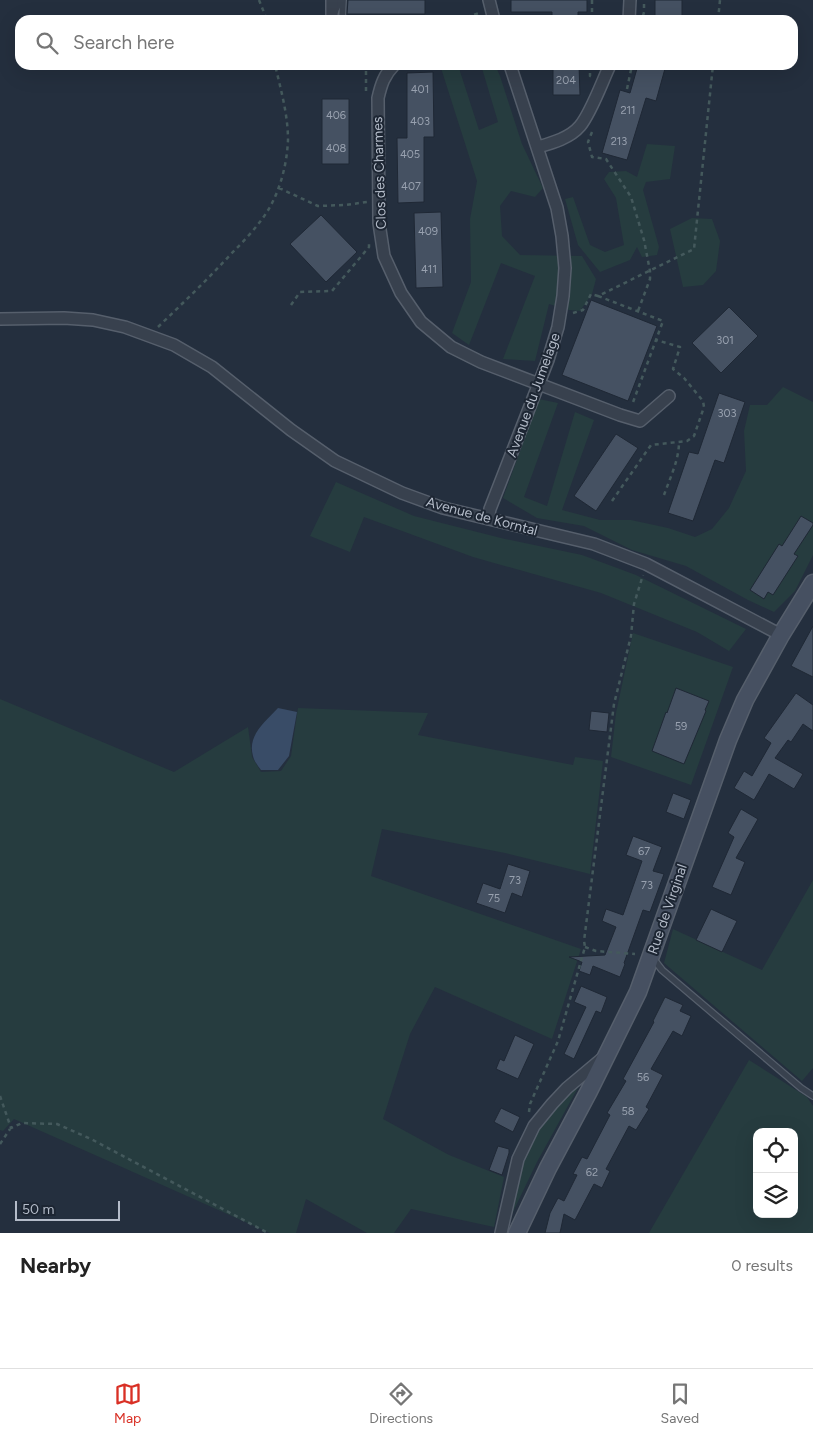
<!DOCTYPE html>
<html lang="en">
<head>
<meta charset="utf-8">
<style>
  :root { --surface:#fff; --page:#f2f2f2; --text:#222; --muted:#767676; --line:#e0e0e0; --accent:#d93025 }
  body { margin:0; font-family:Figtree,sans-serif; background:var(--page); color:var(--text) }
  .controls { position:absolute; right:15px; bottom:15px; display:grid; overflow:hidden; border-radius:10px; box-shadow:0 5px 20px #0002 }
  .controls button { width:45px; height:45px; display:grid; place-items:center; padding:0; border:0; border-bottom:1px solid var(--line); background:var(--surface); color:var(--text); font:25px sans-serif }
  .scale { position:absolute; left:15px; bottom:12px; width:105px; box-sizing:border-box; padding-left:5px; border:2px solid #b4bcc9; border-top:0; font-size:14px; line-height:18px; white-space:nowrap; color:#b4bcc9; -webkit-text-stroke:4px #1d2633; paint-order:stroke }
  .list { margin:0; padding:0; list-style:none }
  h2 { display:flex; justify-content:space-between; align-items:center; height:65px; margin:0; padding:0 20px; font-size:21px }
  h2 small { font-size:16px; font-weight:400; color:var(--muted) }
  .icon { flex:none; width:28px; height:28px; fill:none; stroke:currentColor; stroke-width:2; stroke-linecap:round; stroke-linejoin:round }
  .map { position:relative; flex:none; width:813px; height:1233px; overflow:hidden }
  .search { position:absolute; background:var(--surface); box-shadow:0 5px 20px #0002; left:15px; right:15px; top:15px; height:55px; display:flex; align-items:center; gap:12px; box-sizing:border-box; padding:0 18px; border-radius:15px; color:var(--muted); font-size:19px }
  .sheet { height:135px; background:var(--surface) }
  nav { display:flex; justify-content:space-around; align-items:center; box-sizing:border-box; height:70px; border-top:1px solid var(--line); background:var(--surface); font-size:14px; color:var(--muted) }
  nav a { display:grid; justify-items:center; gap:2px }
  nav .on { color:var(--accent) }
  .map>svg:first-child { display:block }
  .green { fill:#263c3f; fill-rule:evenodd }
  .water { fill:#394c67 }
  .building { fill:#455162; stroke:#1f2835 }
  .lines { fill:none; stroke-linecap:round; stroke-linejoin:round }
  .lane-casing { stroke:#565f6c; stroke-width:8 }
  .street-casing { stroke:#565f6c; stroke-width:14 }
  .secondary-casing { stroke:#565f6c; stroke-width:19 }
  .path { stroke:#44595c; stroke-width:2.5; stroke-dasharray:4 4; stroke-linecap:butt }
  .lane { stroke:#38414e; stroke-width:5.5 }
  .street { stroke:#38414e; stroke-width:11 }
  .secondary { stroke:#465061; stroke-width:16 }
  .labels { text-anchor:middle; stroke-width:4; stroke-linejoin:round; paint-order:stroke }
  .number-label { font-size:11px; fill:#98a1af }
  .street-label { font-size:14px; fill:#b4bcc9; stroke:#1d2633 }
</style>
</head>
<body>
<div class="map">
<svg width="813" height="1233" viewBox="0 0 813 1233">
  <rect width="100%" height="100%" fill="#242f3e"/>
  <path class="green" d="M440,65H458L479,130L498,122L481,65H495L500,76L522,144L543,188L535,197L511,191L500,206L502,236L520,255L582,256L596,279L592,294L580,311L569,310L549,304L535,361L503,359L535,276L501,263L469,345L452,333L471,282L470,219L477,181Z
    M647,144L675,146L670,179L646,182L643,190L659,247L657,255L642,257L637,247L630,260L600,272L578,245L565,199L573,197L590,245L605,252L624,245L616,198L604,179L609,172L626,171L637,177Z
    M692,218L712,219L720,241L716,271L703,285L683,287L670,229Z
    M783,387L813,402V555L795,591L774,612L748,600L686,566L632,550L584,526L537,518L503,498L539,399L558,403L524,497L547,506L575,412L594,420L562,510L600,520H631L668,528L695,537L712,529L729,508L746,471L744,431L750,405H767Z
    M336,482L414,516L505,539L582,555L636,575L746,629L729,651L697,632L601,593L473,557L364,517L350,552L310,536Z
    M633,633L733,667L691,785L611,757L616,713Z
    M0,699L174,772L248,727L252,757L261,772L281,771L291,756L298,708L428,713L418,735L573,765L575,757L603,761L590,874L505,853L382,829L371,876L581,949L552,1039L435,987L410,1034L383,1119L449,1155L504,1177L494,1227L411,1209L394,1233H367L306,1199L296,1233H270L14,1119L3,1131L0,1130Z
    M813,880V1068L802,1081L664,963L673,929L762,970Z
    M749,1060L807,1097L813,1106V1233H649ZM757,1132H794V1214H757Z
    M580,1084L537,1162L511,1216L509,1215C516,1186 521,1152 539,1127C549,1113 562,1101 573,1089Z"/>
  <path class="water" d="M278,708L297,712L289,756L278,770H261C258,766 254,761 253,756C247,735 266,721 278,708Z"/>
  <path class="building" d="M348,0H425V14H347Z
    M511,0H587V12H578V20H552V12H511Z
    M655,0H682V20H655Z
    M553,65H579L580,95H553Z
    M638,65H666L656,101L646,98L627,160L602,153L620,90L630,93Z
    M433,72L434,137H424V202L398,203L397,138H407V73Z
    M322,99H349V164H322Z
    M441,212L443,287L416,288L414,213Z
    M321,215L357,252L326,282L290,244Z
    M591,300L657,326L628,401L562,375Z
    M729,307L758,336L721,373L692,343Z
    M719,393L745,402L724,463L715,460L693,521L668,513L689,452L698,454Z
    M616,434L638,448L596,511L574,496Z
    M801,516L813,523V525L794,554L798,556L773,595L768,592L764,599L750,590L779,544L782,546Z
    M813,626V677L791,666Z
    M676,688L709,701L705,710L706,711L684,764L652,751L666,712L667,713Z
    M796,693L813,705V731L803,724L791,742L788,740L775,758L803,774L794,789L769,774L754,800L734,788L744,771L752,776L771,743L764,738Z
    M591,711L609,713L607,732L589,730Z
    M673,793L691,800L684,819L666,812Z
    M741,809L758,819L736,858L745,862L731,895L712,887L734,837L728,833Z
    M633,836L662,847L653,871L664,874L650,912L643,910L624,963L625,964L620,977L593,966L590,975L579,971L582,962L569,957L605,955L616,927L602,921L606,909L623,915L642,861L626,855Z
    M508,864L530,871L522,897L512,893L505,913L476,903L483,883L500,889Z
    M711,909L737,921L722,952L696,940Z
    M581,986L607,997L601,1013L596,1011L574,1059L564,1054L586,1007L574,1002Z
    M665,997L683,1005L680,1011L691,1016L682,1036L673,1031L651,1069L663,1075L646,1107L649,1109L636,1130L629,1126L606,1169L610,1171L602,1188L594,1184L575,1220L564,1214L560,1233H545L550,1213L558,1198L564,1201L577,1175L573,1174L582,1157L587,1159L610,1115L607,1113L626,1081L623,1079L654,1022L653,1021Z
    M515,1035L534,1044L518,1079L496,1069L500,1059L504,1061Z
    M501,1108L520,1117L513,1132L494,1122Z
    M498,1146L509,1149V1153L502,1175L489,1170Z"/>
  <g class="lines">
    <defs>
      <path id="lane" d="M335,12L340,0
        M342,19L343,0
        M652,957L662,970L801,1088L813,1096"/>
      <path id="street" d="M332,0V20
        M489,0L494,20
        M629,20L630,0
        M394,65C384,75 381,85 378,98L379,223L384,256L401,293L421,322L451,347L481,362L620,415L640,421L669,396
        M538,147C552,143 570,138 580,126C591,113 602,82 610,65
        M0,319L64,318L93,320L125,327L174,345L212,367L291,430L335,461L402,493L443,508L594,544L646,564L781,635
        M488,519L490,509L548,360L558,327L563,296L565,268L562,236L557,208L510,65
        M501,1233L518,1159L534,1126L552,1104L567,1088L604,1057"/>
      <path id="secondary" d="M517,1233L548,1168L589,1091L638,992L728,740L745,700L781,635L813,583"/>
    </defs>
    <use href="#lane" class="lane-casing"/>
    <use href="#street" class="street-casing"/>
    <use href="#secondary" class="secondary-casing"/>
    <path class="path" d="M259,0L267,20
      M643,16L644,12V0
      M352,19L365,20
      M283,20L319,19
      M459,20L479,13
      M592,20V0
      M718,20L720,0
      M590,65V76L592,77
      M627,89L632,65
      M366,91V65
      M592,132L588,142L592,157L606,159L631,197L644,240L650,271V279L638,311
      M279,188L318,206L345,205L367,202
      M598,296L663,321L632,405
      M291,305L300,292L332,291L369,247V244
      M573,313L583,310L591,294L598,296L694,249L713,65
      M158,327C183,303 208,279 231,254C245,240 260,224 270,207C281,187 287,163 288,140C288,115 281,90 275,65
      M664,495C670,478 679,460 679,442
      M612,501L651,445L687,441L694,436L704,407L703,401L684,378L673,369L680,347L656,340
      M585,947L596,951L635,954
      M0,1096L11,1128L22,1123L57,1124L91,1139L268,1233
      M529,1112L530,1104L558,1041L585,947L584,941L614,704L631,636L634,604L643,575
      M0,1144L10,1129"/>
    <use href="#lane" class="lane"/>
    <use href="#street" class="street"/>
    <use href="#secondary" class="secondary"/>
  </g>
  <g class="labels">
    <g class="number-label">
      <text x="566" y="84">204</text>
      <text x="420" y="93">401</text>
      <text x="628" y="114">211</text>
      <text x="336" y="119">406</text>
      <text x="420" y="125">403</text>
      <text x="619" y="145">213</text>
      <text x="336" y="152">408</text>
      <text x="410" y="158">405</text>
      <text x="411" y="190">407</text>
      <text x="428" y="235">409</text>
      <text x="429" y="273">411</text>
      <text x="725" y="344">301</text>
      <text x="727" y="417">303</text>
      <text x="681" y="730">59</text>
      <text x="644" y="855">67</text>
      <text x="515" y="884">73</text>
      <text x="647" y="889">73</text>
      <text x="494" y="902">75</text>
      <text x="643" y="1081">56</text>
      <text x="628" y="1115">58</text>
      <text x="592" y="1176">62</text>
    </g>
    <g class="street-label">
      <text transform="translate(379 173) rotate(-92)" y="5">Clos des Charmes</text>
      <text transform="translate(533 395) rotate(-70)" y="5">Avenue du Jumelage</text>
      <text transform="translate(482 516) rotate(15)" y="5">Avenue de Korntal</text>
      <text transform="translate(667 909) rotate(-71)" y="5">Rue de Virginal</text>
    </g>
  </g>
</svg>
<div class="controls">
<button><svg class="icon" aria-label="locate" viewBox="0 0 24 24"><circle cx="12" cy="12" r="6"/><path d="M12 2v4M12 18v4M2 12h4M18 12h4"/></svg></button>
<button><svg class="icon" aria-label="layers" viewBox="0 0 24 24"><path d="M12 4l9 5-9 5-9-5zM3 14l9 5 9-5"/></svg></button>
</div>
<div class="scale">50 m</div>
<div class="search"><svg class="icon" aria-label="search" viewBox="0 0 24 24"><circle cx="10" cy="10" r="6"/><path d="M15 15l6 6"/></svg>Search here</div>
</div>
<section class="sheet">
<h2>Nearby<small>0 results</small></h2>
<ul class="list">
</ul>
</section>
<nav>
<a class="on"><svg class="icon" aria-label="map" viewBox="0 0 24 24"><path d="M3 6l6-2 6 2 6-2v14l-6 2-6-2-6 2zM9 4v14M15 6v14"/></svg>Map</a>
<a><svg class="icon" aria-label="directions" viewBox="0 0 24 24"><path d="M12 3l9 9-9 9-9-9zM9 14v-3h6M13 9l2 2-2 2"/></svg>Directions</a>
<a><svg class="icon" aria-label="saved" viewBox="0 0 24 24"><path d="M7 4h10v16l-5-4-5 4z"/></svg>Saved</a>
</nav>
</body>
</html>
